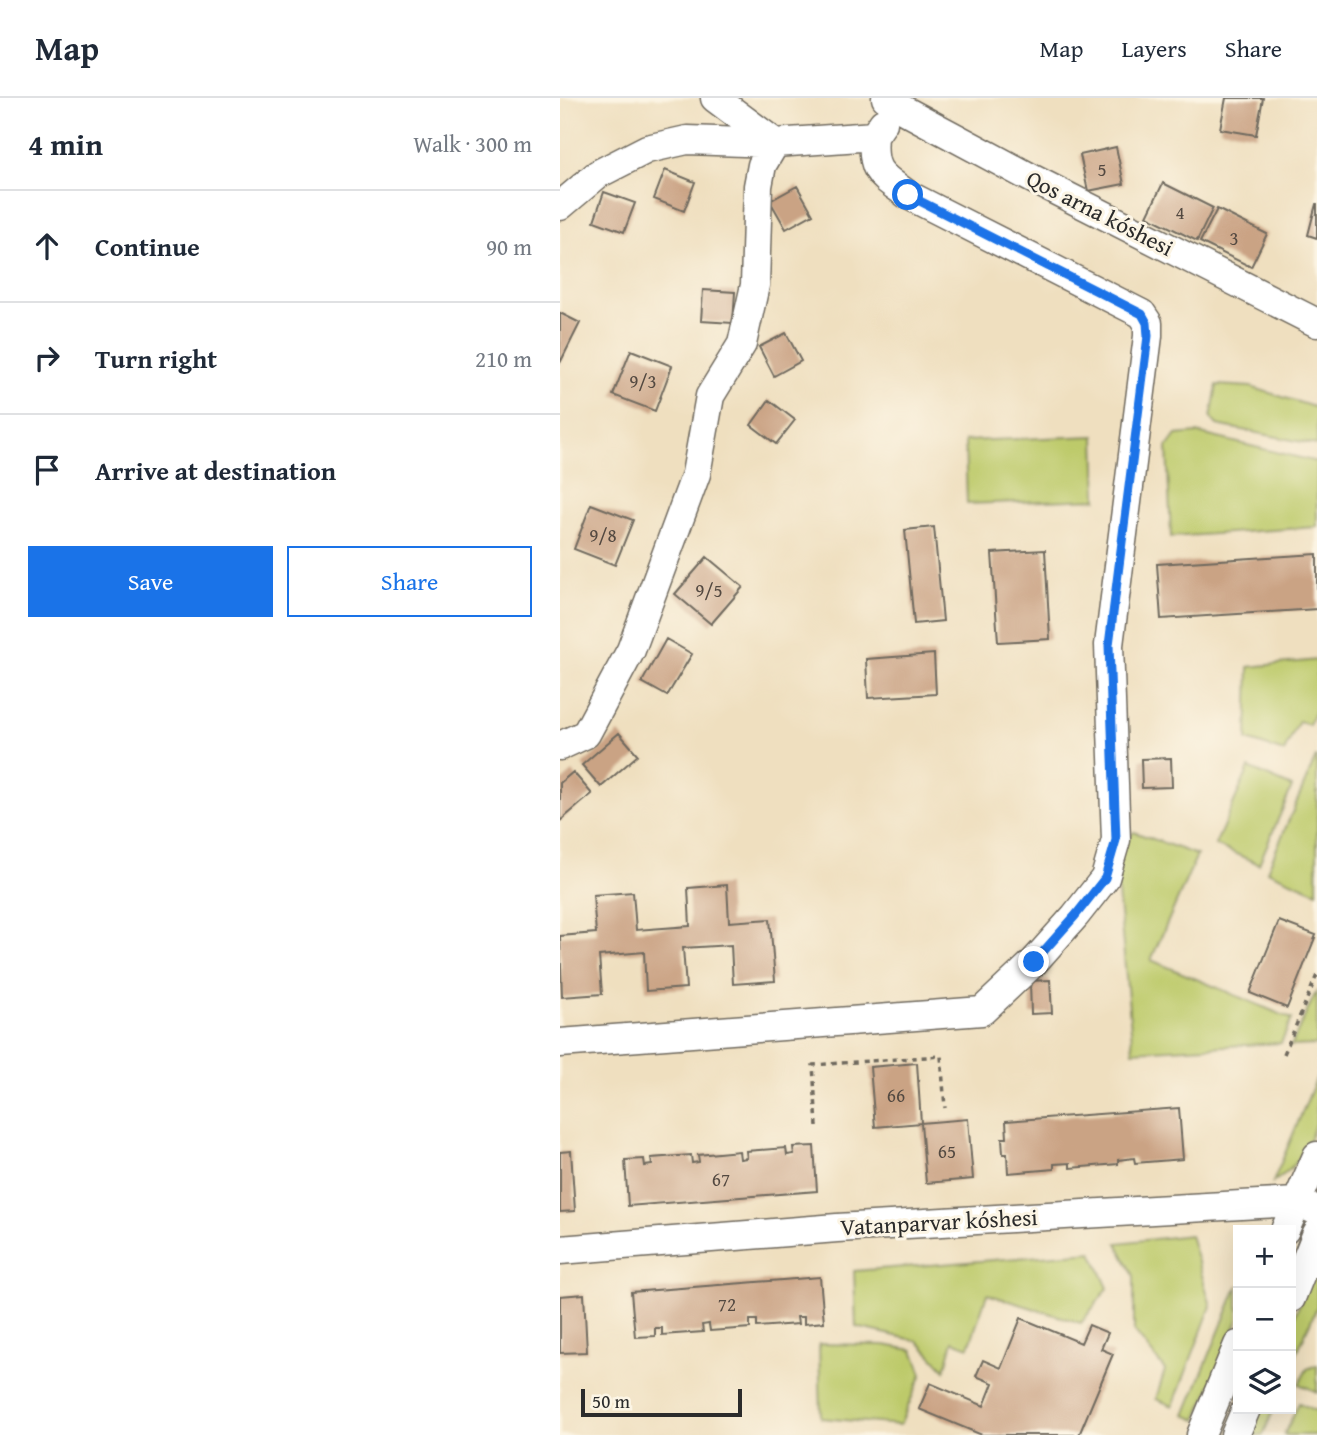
<!DOCTYPE html>
<html lang="en">
<head>
<meta charset="utf-8">
<style>
  :root { --surface:#fff; --page:#f6f6f7; --text:#1f2937; --muted:#747a83; --line:#e0e1e3; --accent:#1a73e8 }
  body { margin:0; font-family:"Gentium Book Plus",serif; background:var(--page); color:var(--text) }
  .controls { position:absolute; right:21px; bottom:21px; display:grid; overflow:hidden; border-radius:0px; box-shadow:0 7px 28px #0002 }
  .controls button { width:63px; height:63px; display:grid; place-items:center; padding:0; border:0; border-bottom:2px solid var(--line); background:var(--surface); color:var(--text); font:35px sans-serif }
  .scale { position:absolute; left:21px; bottom:18px; width:161px; box-sizing:border-box; padding-left:7px; border:4px solid #2b2b2b; border-top:0; font-size:19px; line-height:24px; white-space:nowrap; color:#2b2b2b; -webkit-text-stroke:5px #fcf5e5; paint-order:stroke }
  .stop { position:absolute; width:21px; height:21px; margin:-16px; border:5px solid #1a73e8; border-radius:50%; background:#fff }
  .stop.end { background:#1a73e8; border-color:#fff; box-shadow:0 2px 7px #0008 }
  .list { margin:0; padding:0; list-style:none }
  h2 { display:flex; justify-content:space-between; align-items:center; height:91px; margin:0; padding:0 28px; font-size:30px }
  h2 small { font-size:23px; font-weight:400; color:var(--muted) }
  .list li { display:grid; grid-template-columns:46px 1fr auto; gap:21px; align-items:center; box-sizing:border-box; height:112px; padding:0 28px; border-top:2px solid var(--line) }
  .list b { display:block; font-size:26px; white-space:nowrap }
  .list em { font-size:23px; font-style:normal; color:var(--muted) }
  .actions { display:flex; gap:14px; padding:21px 28px }
  .actions a { flex:1; padding:16px 0; border:2px solid var(--accent); border-radius:0px; text-align:center; font-size:24px; color:var(--accent) }
  .actions .main { background:var(--accent); color:#fff }
  .icon { flex:none; width:38px; height:38px; fill:none; stroke:currentColor; stroke-width:2; stroke-linecap:round; stroke-linejoin:round }
  .map { position:relative; flex:none; width:757px; height:1337px; overflow:hidden }
  header { display:flex; align-items:center; gap:42px; box-sizing:border-box; height:98px; padding:0 35px; background:var(--surface); border-bottom:2px solid var(--line) }
  header strong { font-size:33px }
  nav { display:flex; gap:38px; margin-inline-start:auto; font-size:24px }
  main { display:flex }
  aside { flex:1; background:var(--surface) }
  .map>svg:first-child { display:block }
  .green { fill:#bdca6b; stroke:#747a4b; stroke-width:2 }
  .building { fill:#caa384 }
  .lines { fill:none; stroke-linecap:round; stroke-linejoin:round }
  .minor-casing { stroke:#706a5f; stroke-width:31 }
  .path { stroke:#706a5f; stroke-width:3.5; stroke-dasharray:5 5; stroke-linecap:butt }
  .minor { stroke:#fff; stroke-width:28 }
  .route { stroke:#1a73e8; stroke-width:9 }
  .labels { text-anchor:middle; stroke-width:6; stroke-linejoin:round; paint-order:stroke }
  .number-label { font-size:19px; fill:#534941 }
  .street-label { font-size:23px; fill:#2b2b2b; stroke:#fcf5e5 }
</style>
</head>
<body>
<header>
<strong>Map</strong>
<nav><a>Map</a><a>Layers</a><a>Share</a></nav>
</header>
<main>
<aside>
<h2>4 min<small>Walk · 300 m</small></h2>
<ul class="list">
<li><svg class="icon" aria-label="ahead" viewBox="0 0 24 24"><path d="M12 20V5M6 11l6-6 6 6"/></svg><div><b>Continue</b></div><em>90 m</em></li>
<li><svg class="icon" aria-label="right" viewBox="0 0 24 24"><path d="M7 20v-9h11M14 6l5 5-5 5"/></svg><div><b>Turn right</b></div><em>210 m</em></li>
<li><svg class="icon" aria-label="arrive" viewBox="0 0 24 24"><path d="M6 21V4h12l-3 4 3 4H6"/></svg><div><b>Arrive at destination</b></div></li>
</ul>
<div class="actions"><a class="main">Save</a><a>Share</a></div>
</aside>
<div class="map">
<svg width="757" height="1337" viewBox="0 0 757 1337">
  <rect width="100%" height="100%" fill="#fcf5e5"/>
  <filter id="ink" filterUnits="userSpaceOnUse"><feTurbulence type="fractalNoise" baseFrequency=".0143" numOctaves="2"/><feDisplacementMap in="SourceGraphic" scale="14" xChannelSelector="R" yChannelSelector="G"/><feConvolveMatrix kernelMatrix="1 2 1 2 8 2 1 2 1" color-interpolation-filters="sRGB"/></filter>
  <filter id="wash" filterUnits="userSpaceOnUse"><feTurbulence type="fractalNoise" baseFrequency=".00686" numOctaves="4" result="noise"/><feDisplacementMap in="SourceGraphic" scale="28" xChannelSelector="R" yChannelSelector="G"/><feGaussianBlur stdDeviation="1.57" result="paint"/><feColorMatrix in="noise" values="0 0 0 0 0 0 0 0 0 0 0 0 0 0 0 0 0 1.4 0 .05"/><feComposite in="paint" operator="in"/></filter>
  <g filter="url(#wash)">
    <rect width="100%" height="100%" fill="#efdfbf"/>
    <path class="green" d="M657,287L691,289L757,310V347L657,327L651,320Z
      M637,335L757,364V429L611,439L607,349L616,337Z
      M535,338L537,401L407,406L405,343Z
      M757,562V608L749,627L739,623L724,654L687,642L689,569Z
      M756,659H757V794L707,773Z
      M689,670L732,689L699,766L655,747Z
      M574,734L637,757L591,862L732,921L721,945L573,953L554,752Z
      M757,892V947L731,948Z
      M757,979C757,993 757,1011 756,1023C749,1049 735,1071 713,1084Z
      M630,1137L651,1208L613,1308L596,1301L605,1272L574,1233V1178L557,1145Z
      M532,1154L548,1190L521,1225L427,1196L409,1249L393,1243L385,1272L358,1243L296,1229L294,1173Z
      M757,1163V1209L731,1268V1227Z
      M678,1187V1222L637,1322L625,1317Z
      M259,1246L324,1247L353,1252L362,1276L340,1327L261,1320Z
      M757,1267V1294L739,1286L747,1271Z
      M739,1305L757,1313V1337H724Z
      M697,1311H714L703,1337H686Z"/>
    <g id="blocks">
      <path class="building" d="M666,0H703L696,37L660,31Z
        M556,49L564,86L528,93L520,57Z
        M105,72L135,84L124,113L94,101Z
        M603,85L653,110L637,143L587,118Z
        M237,88L253,116L226,131L210,103Z
        M44,94L75,105L64,134L34,123Z
        M756,106H757V140L748,137Z
        M657,111L707,136L691,169L640,144Z
        M143,192L175,194L173,225L141,223Z
        M0,215L20,225L0,265Z
        M226,235L241,263L214,278L199,249Z
        M71,252L112,268L95,313L53,297Z
        M209,302L235,322L216,346L191,327Z
        M31,406L73,422L55,467L14,451Z
        M374,429L383,523L354,526L345,432Z
        M485,452L490,541L438,544L432,455Z
        M757,456V511L601,521L597,466Z
        M147,459L183,489L151,526L115,496Z
        M106,541L132,556L107,598L82,584Z
        M374,556L376,596L308,600L306,561Z
        M59,635L78,657L41,689L22,667Z
        M611,660L612,689L582,690L581,661Z
        M13,674L32,696L0,723V685Z
        M167,787L169,824L210,821L215,883L173,886L171,847L123,850L126,890L86,893L84,854L39,858L42,896L2,899L0,838L36,835L33,797L73,794L76,832L130,828L128,790Z
        M719,823L756,837L727,910L690,895Z
        M490,882L492,915L471,916L470,883Z
        M357,965L361,1025L408,1021L413,1081L366,1085L361,1025L315,1029L310,969Z
        M619,1010L623,1061L575,1065L574,1060L558,1062V1066L510,1070V1065L494,1066V1071L448,1075L447,1056H443L442,1040H447L446,1023Z
        M254,1048L257,1093L68,1108L65,1062L84,1061L85,1068L92,1067L91,1060L131,1057L132,1065L139,1064L138,1057L179,1053L180,1061L187,1060L186,1053L226,1050L227,1057L234,1056L233,1049Z
        M11,1053L15,1113L0,1114V1054Z
        M260,1179L264,1224L244,1226V1219H237L238,1226L197,1229V1222H190V1230L150,1233L149,1226L142,1227L143,1234L102,1237V1230H95V1238L75,1239L71,1194Z
        M24,1196L27,1254L0,1255V1198Z
        M461,1220L521,1245L529,1227L548,1235L541,1251L553,1256L519,1337H422L359,1311L370,1285L424,1308L433,1285L416,1278L423,1262L441,1270Z"/>
    </g>
  </g>
  <g filter="url(#ink)">
    <use href="#blocks" fill-opacity="0" stroke="#706a5f" stroke-width="2"/>
    <g class="lines">
      <defs>
        <path id="minor" d="M155,0L215,45
          M326,0L342,11L473,81L757,225
          M0,108L38,76L87,51L127,42L215,45L314,38L323,25
          M0,648L26,636L71,552L136,376L150,298L182,246L195,187L198,88L202,67L215,45
          M0,945L422,913L474,864L515,818L545,780L556,742L549,547L588,238V225L582,216L348,97C321,77 311,75 314,38
          M725,1132L757,1058
          M0,1152L277,1130L699,1106L737,1104L757,1113
          M731,1200L757,1135
          M641,1337L678,1247
          M675,1337L686,1311"/>
      </defs>
      <use href="#minor" class="minor-casing"/>
      <path class="path" d="M724,956L757,877
        M257,1028L253,967L381,958L385,1010"/>
      <use href="#minor" class="minor"/>
    </g>
  </g>
  <g class="lines" filter="url(#ink)">
    <path class="route" d="M348,97L582,216L587,225L588,238L549,547L556,742L545,780L515,818L474,864"/>
  </g>
  <g class="labels">
    <g class="number-label">
      <text x="542" y="78">5</text>
      <text x="620" y="121">4</text>
      <text x="674" y="147">3</text>
      <text x="83" y="290">9/3</text>
      <text x="43" y="444">9/8</text>
      <text x="149" y="499">9/5</text>
      <text x="336" y="1004">66</text>
      <text x="387" y="1060">65</text>
      <text x="161" y="1088">67</text>
      <text x="167" y="1213">72</text>
    </g>
    <g class="street-label">
      <text transform="translate(540 115) rotate(27)" y="8">Qos arna kóshesi</text>
      <text transform="translate(379 1124) rotate(-3)" y="8">Vatanparvar kóshesi</text>
    </g>
  </g>
</svg>
<div class="controls">
<button>+</button>
<button>−</button>
<button><svg class="icon" aria-label="layers" viewBox="0 0 24 24"><path d="M12 4l9 5-9 5-9-5zM3 14l9 5 9-5"/></svg></button>
</div>
<div class="scale">50 m</div>
<div class="stop" style="left:348px;top:97px"></div>
<div class="stop end" style="left:474px;top:864px"></div>
</div>
</main>
</body>
</html>
